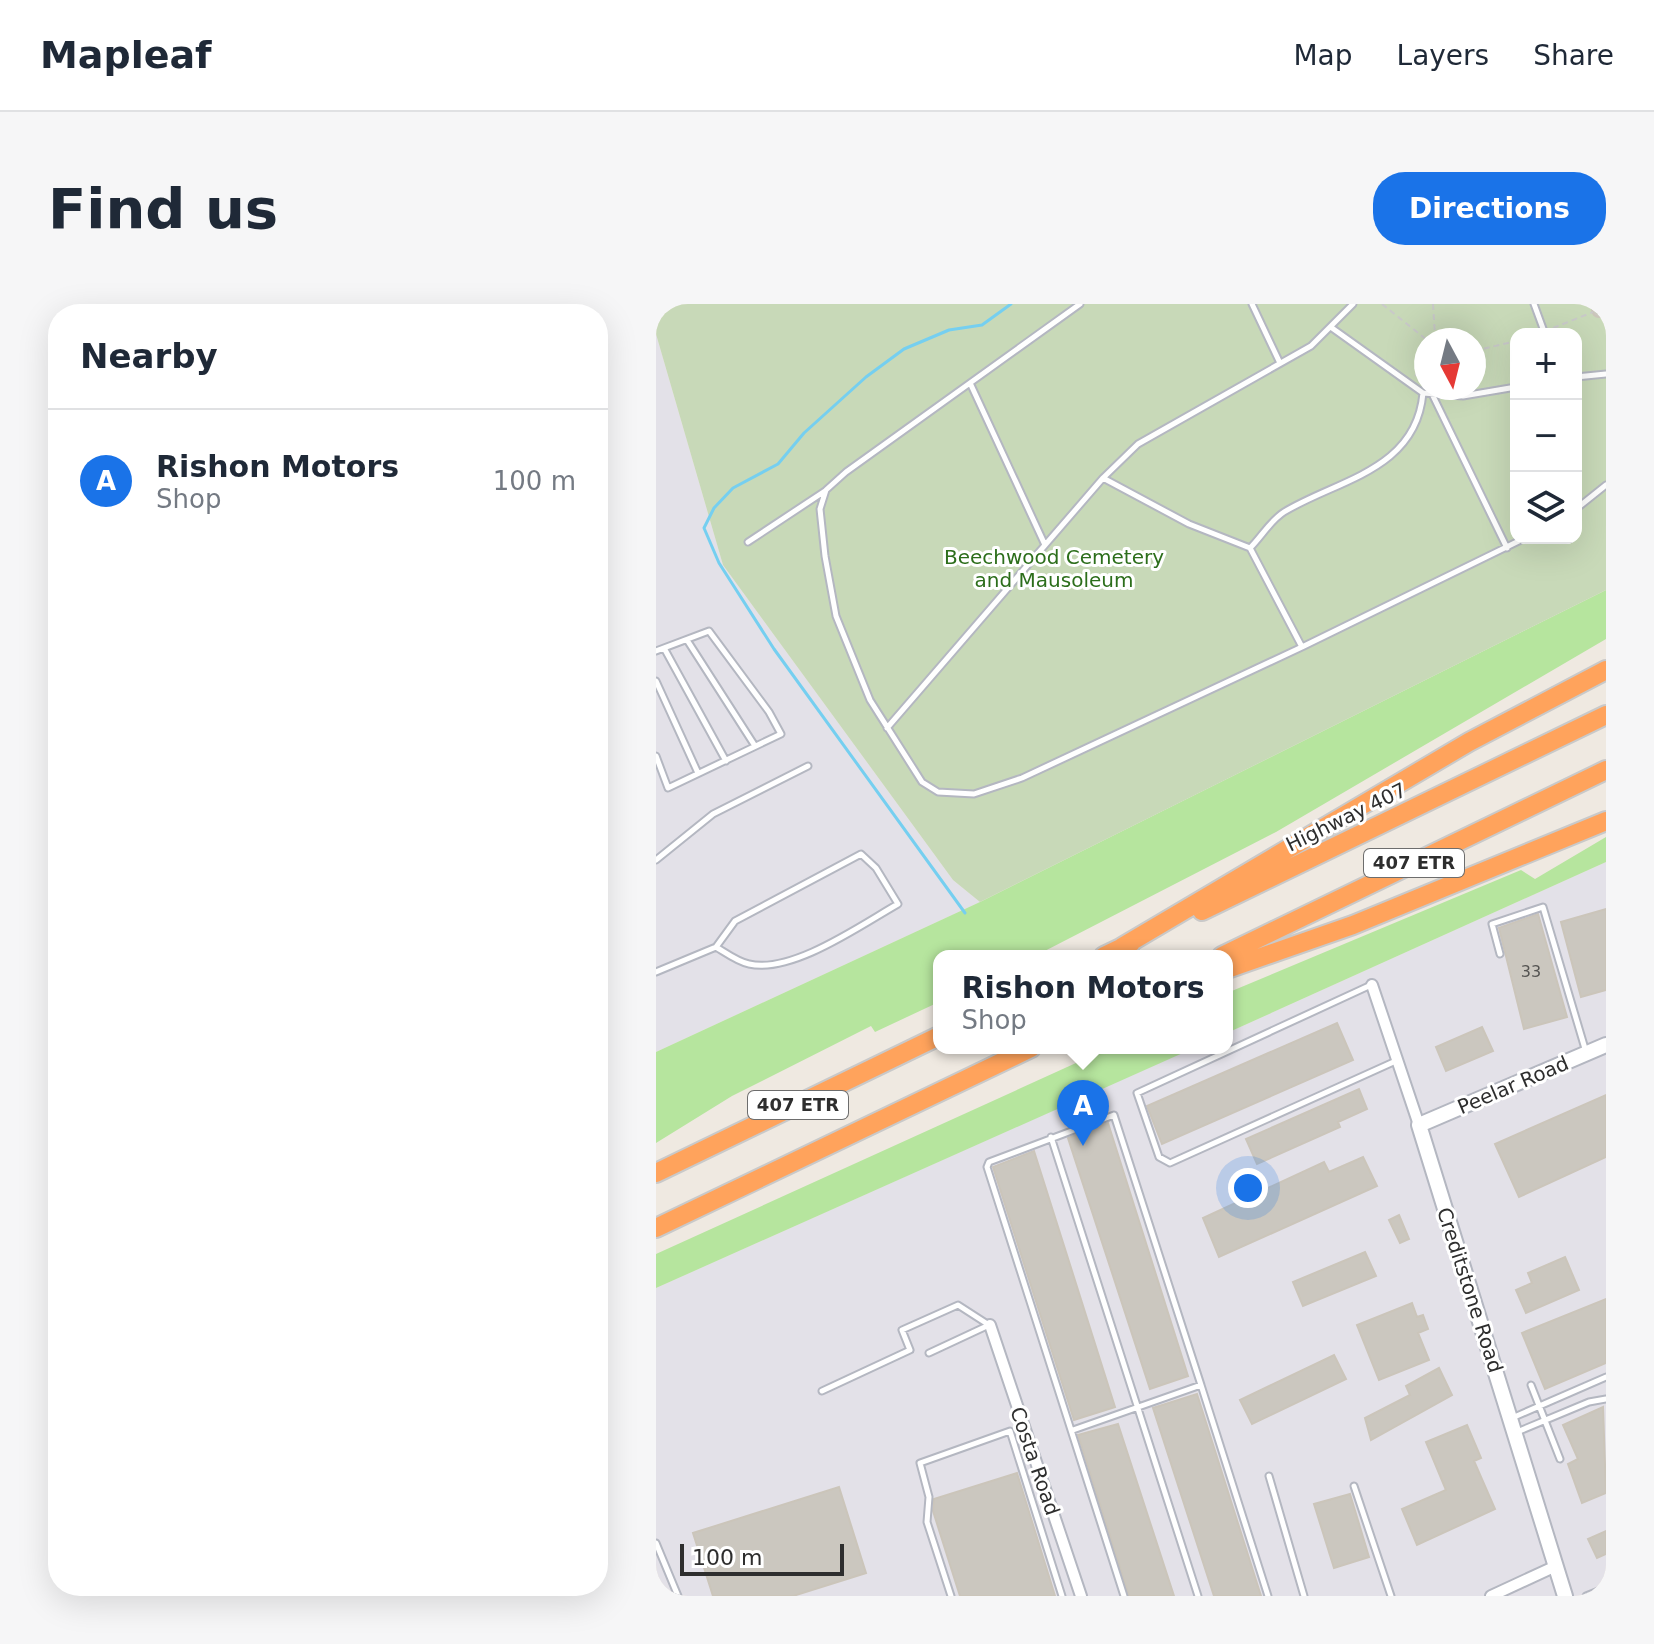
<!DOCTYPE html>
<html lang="en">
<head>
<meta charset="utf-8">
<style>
  :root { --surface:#fff; --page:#f6f6f7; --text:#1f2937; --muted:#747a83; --line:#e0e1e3; --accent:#1a73e8 }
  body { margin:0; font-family:"DejaVu Sans",sans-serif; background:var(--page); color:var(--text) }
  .controls { position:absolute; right:24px; top:24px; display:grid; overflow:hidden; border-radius:16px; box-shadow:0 8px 32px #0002 }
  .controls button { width:72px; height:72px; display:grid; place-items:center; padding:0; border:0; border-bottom:2px solid var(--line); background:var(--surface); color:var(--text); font:40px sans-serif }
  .compass { position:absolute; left:758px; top:24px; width:72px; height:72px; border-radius:50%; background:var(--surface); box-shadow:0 8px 32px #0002; rotate:173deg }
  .scale { position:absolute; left:24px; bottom:20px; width:164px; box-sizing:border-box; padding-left:8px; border:4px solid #2e2e2e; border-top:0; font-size:22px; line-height:28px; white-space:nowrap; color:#2e2e2e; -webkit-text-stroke:6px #fff; paint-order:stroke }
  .you { position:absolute; left:592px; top:884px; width:28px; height:28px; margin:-20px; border:6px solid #fff; border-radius:50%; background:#1a73e8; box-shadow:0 0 0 12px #1a73e833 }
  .badge { display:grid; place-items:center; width:52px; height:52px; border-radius:50%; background:var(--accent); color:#fff; font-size:26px; font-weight:700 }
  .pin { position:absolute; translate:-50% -66px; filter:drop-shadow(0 2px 4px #0008) }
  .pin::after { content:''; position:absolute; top:42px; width:28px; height:24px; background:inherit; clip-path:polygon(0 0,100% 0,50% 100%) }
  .popup { position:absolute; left:277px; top:646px; width:300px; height:104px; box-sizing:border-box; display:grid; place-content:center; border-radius:16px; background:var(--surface); filter:drop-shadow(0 2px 6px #0005); font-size:26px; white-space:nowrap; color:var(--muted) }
  .popup b { font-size:30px; color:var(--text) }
  .popup::after { content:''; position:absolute; left:50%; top:100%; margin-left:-16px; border:16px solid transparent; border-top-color:var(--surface) }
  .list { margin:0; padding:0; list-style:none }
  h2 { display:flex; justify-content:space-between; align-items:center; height:104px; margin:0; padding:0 32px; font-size:34px }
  h2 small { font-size:26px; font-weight:400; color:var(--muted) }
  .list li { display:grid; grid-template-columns:52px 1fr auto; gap:24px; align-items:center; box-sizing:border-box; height:144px; padding:0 32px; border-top:2px solid var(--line) }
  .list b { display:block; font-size:30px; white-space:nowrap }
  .list p { margin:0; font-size:26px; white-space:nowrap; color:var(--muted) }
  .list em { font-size:26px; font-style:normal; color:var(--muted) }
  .icon { flex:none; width:44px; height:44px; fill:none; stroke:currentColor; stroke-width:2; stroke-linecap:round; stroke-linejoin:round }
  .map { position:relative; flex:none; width:950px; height:1292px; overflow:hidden; border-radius:32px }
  header { display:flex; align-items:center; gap:48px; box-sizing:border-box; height:112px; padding:0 40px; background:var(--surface); border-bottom:2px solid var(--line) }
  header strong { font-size:38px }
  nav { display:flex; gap:44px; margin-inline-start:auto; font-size:28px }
  .intro { display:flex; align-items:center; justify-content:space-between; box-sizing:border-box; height:192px; padding:0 48px }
  h1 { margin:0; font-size:56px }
  .button { padding:20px 36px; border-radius:32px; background:var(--accent); color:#fff; font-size:28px; font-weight:700 }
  main { display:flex; gap:48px; padding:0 48px }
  aside { flex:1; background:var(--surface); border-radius:32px; box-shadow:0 8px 32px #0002 }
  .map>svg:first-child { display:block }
  .industrial { fill:#e3e1e8 }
  .green { fill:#b6e59e }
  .cemetery { fill:#c8d9b8; fill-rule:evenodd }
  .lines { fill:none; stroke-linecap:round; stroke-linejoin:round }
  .stream { stroke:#75cff0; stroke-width:3 }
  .building { fill:#cbc7bf; stroke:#cbc5ba; stroke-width:2 }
  .lane-casing { stroke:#b4b7c1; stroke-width:9 }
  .street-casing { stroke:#b4b7c1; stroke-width:14 }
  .secondary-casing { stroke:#b4b7c1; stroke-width:18 }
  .highway-casing { stroke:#c9c9c9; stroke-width:22 }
  .path { stroke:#c9c9c9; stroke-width:2; stroke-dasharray:6 4; stroke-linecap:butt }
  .lane { stroke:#fff; stroke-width:5 }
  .street { stroke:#fff; stroke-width:10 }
  .secondary { stroke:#fff; stroke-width:14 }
  .highway { stroke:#ffa35c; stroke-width:18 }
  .labels { text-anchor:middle; stroke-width:6; stroke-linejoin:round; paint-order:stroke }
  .number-label { font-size:16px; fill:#555452 }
  .shield { fill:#fff; stroke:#6d6d6d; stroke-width:2 }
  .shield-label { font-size:18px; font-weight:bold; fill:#2e2e2e }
  .park-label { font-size:20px; fill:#2c6e1b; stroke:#fff }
  .street-label { font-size:20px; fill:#2e2e2e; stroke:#fff }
</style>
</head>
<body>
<header>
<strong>Mapleaf</strong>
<nav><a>Map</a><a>Layers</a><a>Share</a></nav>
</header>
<div class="intro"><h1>Find us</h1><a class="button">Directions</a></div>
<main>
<aside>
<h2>Nearby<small></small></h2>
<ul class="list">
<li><span class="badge">A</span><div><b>Rishon Motors</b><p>Shop</p></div><em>100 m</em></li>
</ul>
</aside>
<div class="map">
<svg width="950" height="1292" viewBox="0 0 950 1292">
  <rect width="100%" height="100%" fill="#efe9e1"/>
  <path class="industrial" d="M0,30L67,261L297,576L324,598L0,748Z
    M950,558V1292H0V984L537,744H571V729Z"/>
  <path class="green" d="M950,286V335L620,528L379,652H283V698L219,728L215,722L76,792L0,839V748L324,598Z
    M950,533V558L571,729V689L865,566L879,575Z
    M453,744H538L0,984V950Z"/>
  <path class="cemetery" d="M0,0H950V286L324,598L297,576L67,261L0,30ZM860,30H920V234H860ZM770,36H818V84H770Z"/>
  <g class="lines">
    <path class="stream" d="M309,609L118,345L63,259L48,224L58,204L77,184L122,160L148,129L210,73L248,45L293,26L326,21L355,0"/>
  </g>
  <path class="building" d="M936 6a7 7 0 1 1 14 0a7 7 0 1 1-14 0Z
    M950,605V686L925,693L905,618Z
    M882,610L911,713L868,725L843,624Z
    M681,719L697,756L506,840L491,802Z
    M826,723L837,747L790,767L780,743Z
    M703,785L711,805L682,818L684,823L601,860L590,835Z
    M950,791V853L863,893L839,840Z
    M452,819L532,1072L494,1085L412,834Z
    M378,847L459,1103L418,1116L337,863Z
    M707,853L721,882L563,953L547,914L668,858L673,868Z
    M743,911L753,935L744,939L733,916Z
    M709,948L720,972L647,1002L637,978Z
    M909,953L923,986L870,1009L860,986L876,979L872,969Z
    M950,995V1059L889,1085L866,1029Z
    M756,999L761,1013L767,1011L772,1025L762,1029L773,1056L723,1076L701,1021Z
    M678,1051L690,1075L596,1120L584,1096Z
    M783,1064L796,1091L715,1136L709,1114L754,1091L750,1082Z
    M541,1090L605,1292H558L497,1104Z
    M947,1103L950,1189L926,1199L912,1160L922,1155L907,1121Z
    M462,1120L518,1292H473L422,1131Z
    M811,1121L825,1154L818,1157L839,1205L761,1241L746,1205L790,1186L770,1138Z
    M361,1169L399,1292H304L277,1207L278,1195Z
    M183,1183L210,1269L137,1292H57L37,1229Z
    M694,1190L713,1253L678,1264L658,1200Z
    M950,1227V1250L941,1254L932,1235Z"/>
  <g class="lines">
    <defs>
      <path id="lane" d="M424,0L190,168L170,186L164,205L169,252L180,312L214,396L266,478L282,488L318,490L366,474L646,343
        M596,0L623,57
        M878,0L889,30
        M676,24L767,89L807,92L860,83
        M920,73L950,70
        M315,81L389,241
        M777,92L851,244
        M447,174L533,220L594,244C606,232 614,217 628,208C680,176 760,167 767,89
        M920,205L950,181
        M92,238L169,187
        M594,244L646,343L869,234
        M31,336L99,442
        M8,344L70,457
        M0,347L53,327L113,408L125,430L12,484L0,452
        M0,377L42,469
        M231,424L447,174L482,140L655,42L697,0
        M0,556L57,510L152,462
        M844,650L836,620L887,603L930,748
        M0,668L60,643L79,617L205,550L220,564L242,600C205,621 136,670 93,660C82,658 70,649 60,643
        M715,681L481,789L503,853L514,859L742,756
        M395,833L542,1292
        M273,1049L333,1021
        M545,1081L612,1292
        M875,1081L904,1155
        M166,1087L254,1046L246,1026L302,1001L333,1021
        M856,1114L950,1073
        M417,1126L545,1081L458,811L333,858L331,863L468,1292
        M861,1128L933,1098L950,1095
        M613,1172L648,1292
        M698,1182L735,1292
        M0,1239L22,1292
        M295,1292L271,1218L273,1193L264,1159L354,1127L406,1292
        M930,1292L950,1284"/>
      <path id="street" d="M716,681L763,821
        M334,1021L425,1292
        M835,1292L900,1262"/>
      <path id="secondary" d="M909,1292L763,821L950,741"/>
      <path id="highway" d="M546,607L950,411
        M466,643L813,438L950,366
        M448,652L475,639
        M566,652L950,466
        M571,665L697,621L950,517
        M0,869L283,732
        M0,924L375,744"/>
    </defs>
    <use href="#lane" class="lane-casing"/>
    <use href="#street" class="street-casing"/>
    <use href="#secondary" class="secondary-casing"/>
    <use href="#highway" class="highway-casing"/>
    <path class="path" d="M726,0L771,36
      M777,0L779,32
      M897,24L937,8
      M772,36L777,32L784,36
      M818,47L860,37
      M759,72L770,58"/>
    <use href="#lane" class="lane"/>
    <use href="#street" class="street"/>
    <use href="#secondary" class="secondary"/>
    <use href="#highway" class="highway"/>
  </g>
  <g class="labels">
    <g class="number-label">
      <text x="875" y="673">33</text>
    </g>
    <g class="shield">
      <rect x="708" y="545" width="100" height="28" rx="6"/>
      <rect x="92" y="787" width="100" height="28" rx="6"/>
    </g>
    <g class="shield-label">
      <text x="758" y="565">407 ETR</text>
      <text x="142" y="807">407 ETR</text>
    </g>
    <g class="park-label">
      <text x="398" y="260">Beechwood Cemetery<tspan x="398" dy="23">and Mausoleum</tspan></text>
    </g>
    <g class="street-label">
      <text transform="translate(690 513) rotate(-26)" y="7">Highway 407</text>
      <text transform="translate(857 781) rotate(-23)" y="7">Peelar Road</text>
      <text transform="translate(814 986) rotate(72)" y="7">Creditstone Road</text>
      <text transform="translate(379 1157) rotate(71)" y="7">Costa Road</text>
    </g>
  </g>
</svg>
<div class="controls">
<button>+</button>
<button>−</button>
<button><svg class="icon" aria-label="layers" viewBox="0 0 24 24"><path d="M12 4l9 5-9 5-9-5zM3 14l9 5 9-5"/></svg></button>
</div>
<svg class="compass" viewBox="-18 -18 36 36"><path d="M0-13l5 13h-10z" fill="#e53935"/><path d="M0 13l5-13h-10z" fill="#747a83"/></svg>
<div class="scale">100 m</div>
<div class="you"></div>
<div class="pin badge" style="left:427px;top:842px">A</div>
<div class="popup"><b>Rishon Motors</b>Shop</div>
</div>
</main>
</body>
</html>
